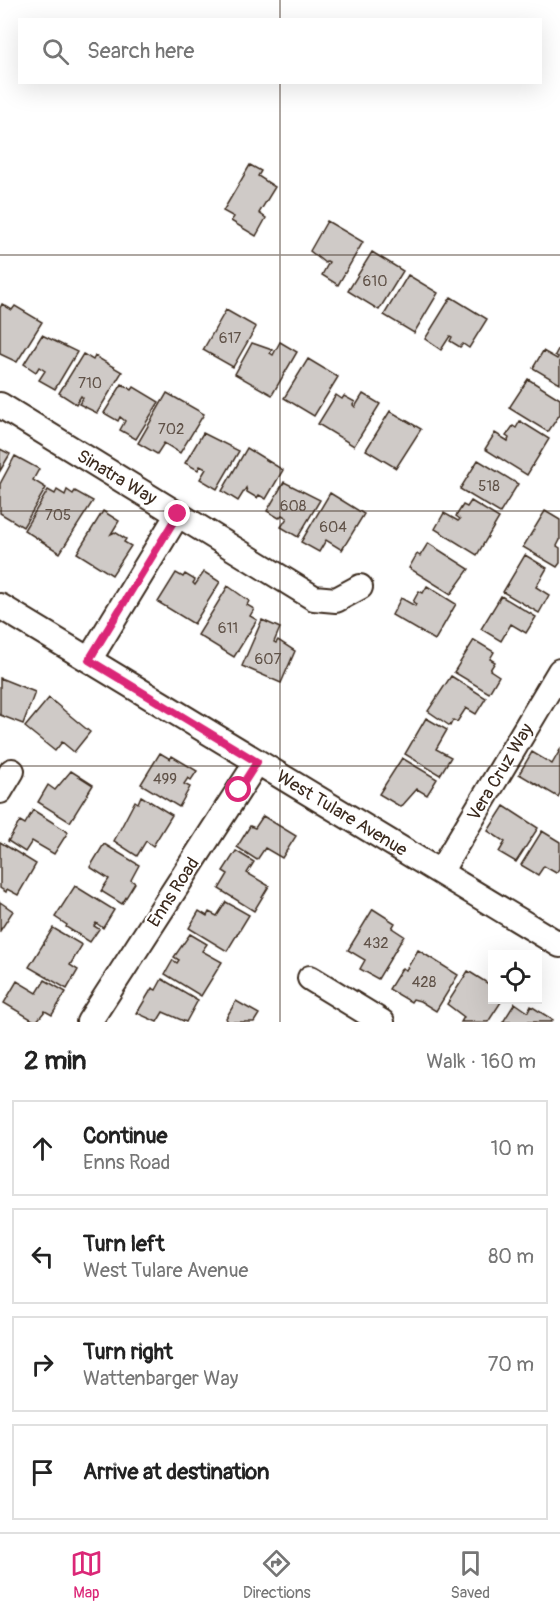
<!DOCTYPE html>
<html lang="en">
<head>
<meta charset="utf-8">
<style>
  :root { --surface:#fff; --page:#f2f2f2; --text:#222; --muted:#767676; --line:#e0e0e0; --accent:#db2777 }
  body { margin:0; font-family:Pangolin,sans-serif; background:var(--page); color:var(--text) }
  .controls { position:absolute; right:18px; bottom:18px; display:grid; overflow:hidden; border-radius:0px; box-shadow:0 6px 24px #0002 }
  .controls button { width:54px; height:54px; display:grid; place-items:center; padding:0; border:0; border-bottom:2px solid var(--line); background:var(--surface); color:var(--text); font:30px sans-serif }
  .stop { position:absolute; width:18px; height:18px; margin:-14px; border:4px solid #db2777; border-radius:50%; background:#fff }
  .stop.end { background:#db2777; border-color:#fff; box-shadow:0 2px 6px #0008 }
  .list { margin:0; padding:0; list-style:none }
  h2 { display:flex; justify-content:space-between; align-items:center; height:78px; margin:0; padding:0 24px; font-size:26px }
  h2 small { font-size:20px; font-weight:400; color:var(--muted) }
  .list li { display:grid; grid-template-columns:39px 1fr auto; gap:18px; align-items:center; box-sizing:border-box; height:96px; margin:0 12px 12px; padding:0 12px; border:2px solid var(--line); border-radius:0px }
  .list b { display:block; font-size:22px; white-space:nowrap }
  .list p { margin:0; font-size:20px; white-space:nowrap; color:var(--muted) }
  .list em { font-size:20px; font-style:normal; color:var(--muted) }
  .icon { flex:none; width:33px; height:33px; fill:none; stroke:currentColor; stroke-width:2; stroke-linecap:round; stroke-linejoin:round }
  .map { position:relative; flex:none; width:560px; height:1022px; overflow:hidden }
  .search { position:absolute; background:var(--surface); box-shadow:0 6px 24px #0002; left:18px; right:18px; top:18px; height:66px; display:flex; align-items:center; gap:15px; box-sizing:border-box; padding:0 21px; border-radius:0px; color:var(--muted); font-size:22px }
  .sheet { height:510px; background:var(--surface) }
  nav { display:flex; justify-content:space-around; align-items:center; box-sizing:border-box; height:84px; border-top:2px solid var(--line); background:var(--surface); font-size:16px; color:var(--muted) }
  nav a { display:grid; justify-items:center; gap:3px }
  nav .on { color:var(--accent) }
  .map>svg:first-child { display:block }
  .building { fill:#cfcac7; stroke:#3b2a1e; stroke-width:1.5 }
  .lines { fill:none; stroke-linecap:round; stroke-linejoin:round }
  .minor-casing { stroke:#3b2a1e; stroke-width:28 }
  .minor { stroke:#fff; stroke-width:24 }
  .route { stroke:#db2777; stroke-width:8 }
  .grid { fill:none; stroke:#3b2a1e; stroke-width:1.5; stroke-opacity:0.55 }
  .labels { text-anchor:middle; stroke-width:4.5; stroke-linejoin:round; paint-order:stroke }
  .number-label { font-size:15px; fill:#605248 }
  .street-label { font-size:18px; fill:#3b2a1e; stroke:#fff }
</style>
</head>
<body>
<div class="map">
<svg width="560" height="1022" viewBox="0 0 560 1022">
  <rect width="100%" height="100%" fill="#fff"/>
  <filter id="ink" filterUnits="userSpaceOnUse"><feTurbulence type="fractalNoise" baseFrequency=".0167" numOctaves="2"/><feDisplacementMap in="SourceGraphic" scale="12" xChannelSelector="R" yChannelSelector="G"/><feConvolveMatrix kernelMatrix="1 2 1 2 8 2 1 2 1" color-interpolation-filters="sRGB"/></filter>
  <g filter="url(#ink)">
    <path class="building" d="M250,165L261,171L258,176L275,187L259,213L266,218L256,236L231,221L234,217L223,211Z
      M327,221L363,242L338,285L322,275L329,262L327,261L325,263L310,251Z
      M372,252L403,271L379,310L348,291Z
      M408,275L438,293L414,333L384,315Z
      M451,297L487,319L469,348L463,344L460,347L450,341L452,337L450,336L441,350L425,339Z
      M2,304L12,310L15,306L42,322L17,362L0,354V308Z
      M226,310L256,327L233,367L203,350Z
      M42,335L77,352L55,389L39,380L45,371L39,367L36,372L24,364Z
      M280,342L297,352L272,395L235,374L252,343L272,350L270,353L273,355Z
      M560,346V384L533,368L543,351L557,359L558,357L555,355Z
      M83,354L93,360L95,356L122,372L97,413L79,404L83,398L81,396L76,404L59,393Z
      M308,359L338,377L314,416L284,398Z
      M528,379L560,399V414L548,432L509,408Z
      M122,384L132,390L134,387L159,402L136,439L120,430L125,421L120,417L118,421L104,413Z
      M167,393L204,414L180,453L164,443L157,454L138,443Z
      M363,394L380,404L354,446L318,424L336,395L342,399L344,396L355,402L353,405L355,407Z
      M390,411L421,429L396,468L366,450Z
      M520,421L549,439L527,475L485,449L495,433L508,441L509,438L506,436L513,426L516,428Z
      M203,433L239,451L217,489L200,479L206,469L200,466L198,470L185,463Z
      M247,448L283,470L266,499L259,495L257,498L247,492L246,488L238,501L222,491Z
      M0,449L10,454L0,471Z
      M15,456L39,469L33,480L46,488L23,527L0,513V484Z
      M478,460L518,484L500,513L460,489Z
      M284,482L320,500L298,537L281,527L287,518L282,515L279,518L267,511Z
      M48,490L55,494L57,490L65,495L67,490L73,494L75,491L93,501L60,553L24,530Z
      M330,493L364,514L342,550L326,540L319,552L301,542Z
      M471,501L499,518L477,555L435,529L444,513L458,521L460,519L456,516L463,505L467,507Z
      M103,511L119,521L111,534L115,532L126,539L124,542L131,546L112,575L77,553Z
      M545,511L560,520V540L557,546L560,548V563L557,567L523,547Z
      M428,543L469,569L451,594L409,568L417,554L420,556Z
      M525,555L547,568L536,587L549,595L539,613L503,592Z
      M204,572L220,582L194,624L158,602L176,573L183,577L185,574L195,580L193,583L195,585Z
      M228,586L249,601L247,605L254,609L250,616L257,620L234,657L198,635Z
      M427,586L456,604L435,640L392,615L401,598L415,606L416,604L413,602L419,591L423,593Z
      M501,596L536,617L526,633L511,624L501,641L481,629Z
      M262,620L280,628L274,642L276,643L278,640L295,651L281,683L242,666Z
      M474,640L494,652L490,659L495,662L490,670L499,676L489,693L454,672Z
      M451,676L486,698L476,714L466,708L457,722L453,720L450,726L428,711Z
      M0,678L35,692L23,724L0,715Z
      M49,698L90,732L74,752L62,742L55,751L25,727Z
      M426,718L447,730L436,749L451,757L440,775L405,754Z
      M560,750V793L558,797L519,774L532,752L552,764Z
      M160,753L170,759L172,756L197,771L191,780L188,778L184,784L190,787L179,807L141,784Z
      M402,758L437,779L427,795L417,789L401,807L379,794Z
      M71,771L93,785L70,822L38,802L48,785L55,790Z
      M141,796L172,815L153,846L146,841L137,856L114,841L135,801L138,803Z
      M504,806L538,828L516,862L499,852L505,842L488,831Z
      M33,810L68,832L54,854L32,841L25,852L8,841L20,821L25,824Z
      M263,816L296,836L282,858L265,848L257,860L237,847L250,826L255,828Z
      M542,831L560,842V869L556,873L544,866L538,875L521,865Z
      M0,842L36,864L18,895L7,889L6,892L0,888Z
      M104,844L139,865L131,880L135,883L122,904L101,891L109,879L90,867Z
      M236,851L254,862L247,873L269,886L254,911L219,889L228,874L223,871Z
      M75,886L114,910L103,928L96,923L94,926L99,929L90,942L66,927L67,925L55,917Z
      M0,902L13,911L0,931Z
      M226,902L249,915L227,951L189,928L199,911L207,916L209,912L217,916Z
      M373,909L395,923L392,928L404,936L378,979L360,969L365,960L348,950Z
      M53,928L82,945L70,965L78,970L67,989L29,967Z
      M190,934L207,944L202,951L222,962L201,996L165,974L173,960L177,963L179,960L174,957Z
      M418,950L458,975L436,1011L420,1001L413,999L411,1002L389,989L402,968L406,970Z
      M468,971L492,986V999H503L488,1022H461L464,1017L447,1004Z
      M162,979L198,1000L186,1022L163,1012L157,1022L137,1013L152,988L156,990Z
      M45,980L66,992L52,1015L45,1011L36,1022L4,1003L17,981L37,993Z
      M236,1001L259,1014L254,1022H228L226,1018Z
      M515,1003L528,1012L531,1006L553,1020L551,1022H503Z"/>
    <g class="lines">
      <defs>
        <path id="minor" d="M0,405L314,598L336,600L360,587
          M0,606L560,945
          M89,660L178,514
          M0,791L12,771
          M440,872L560,671
          M310,978L382,1022
          M89,1022L257,762"/>
      </defs>
      <use href="#minor" class="minor-casing"/>
      <use href="#minor" class="minor"/>
    </g>
  </g>
  <g class="lines" filter="url(#ink)">
    <path class="route" d="M178,514L89,660L257,762L239,790"/>
  </g>
  <path class="grid" d="M280,0V20M280,82V1022M0,255H560M0,511H560M0,766H560"/>
  <g class="labels">
    <g class="number-label">
      <text x="375" y="286">610</text>
      <text x="230" y="343">617</text>
      <text x="90" y="388">710</text>
      <text x="171" y="434">702</text>
      <text x="489" y="491">518</text>
      <text x="293" y="511">608</text>
      <text x="58" y="520">705</text>
      <text x="333" y="532">604</text>
      <text x="228" y="633">611</text>
      <text x="268" y="664">607</text>
      <text x="165" y="784">499</text>
      <text x="376" y="948">432</text>
      <text x="424" y="987">428</text>
    </g>
    <g class="street-label">
      <text transform="translate(117 477) rotate(31)" y="6">Sinatra Way</text>
      <text transform="translate(500 772) rotate(-59)" y="6">Vera Cruz Way</text>
      <text transform="translate(342 813) rotate(31)" y="6">West Tulare Avenue</text>
      <text transform="translate(173 892) rotate(-57)" y="6">Enns Road</text>
    </g>
  </g>
</svg>
<div class="controls">
<button><svg class="icon" aria-label="locate" viewBox="0 0 24 24"><circle cx="12" cy="12" r="6"/><path d="M12 2v4M12 18v4M2 12h4M18 12h4"/></svg></button>
</div>
<div class="stop" style="left:239px;top:790px"></div>
<div class="stop end" style="left:178px;top:514px"></div>
<div class="search"><svg class="icon" aria-label="search" viewBox="0 0 24 24"><circle cx="10" cy="10" r="6"/><path d="M15 15l6 6"/></svg>Search here</div>
</div>
<section class="sheet">
<h2>2 min<small>Walk · 160 m</small></h2>
<ul class="list">
<li><svg class="icon" aria-label="ahead" viewBox="0 0 24 24"><path d="M12 20V5M6 11l6-6 6 6"/></svg><div><b>Continue</b><p>Enns Road</p></div><em>10 m</em></li>
<li><svg class="icon" aria-label="left" viewBox="0 0 24 24"><path d="M17 20v-9H6M10 6l-5 5 5 5"/></svg><div><b>Turn left</b><p>West Tulare Avenue</p></div><em>80 m</em></li>
<li><svg class="icon" aria-label="right" viewBox="0 0 24 24"><path d="M7 20v-9h11M14 6l5 5-5 5"/></svg><div><b>Turn right</b><p>Wattenbarger Way</p></div><em>70 m</em></li>
<li><svg class="icon" aria-label="arrive" viewBox="0 0 24 24"><path d="M6 21V4h12l-3 4 3 4H6"/></svg><div><b>Arrive at destination</b></div></li>
</ul>
</section>
<nav>
<a class="on"><svg class="icon" aria-label="map" viewBox="0 0 24 24"><path d="M3 6l6-2 6 2 6-2v14l-6 2-6-2-6 2zM9 4v14M15 6v14"/></svg>Map</a>
<a><svg class="icon" aria-label="directions" viewBox="0 0 24 24"><path d="M12 3l9 9-9 9-9-9zM9 14v-3h6M13 9l2 2-2 2"/></svg>Directions</a>
<a><svg class="icon" aria-label="saved" viewBox="0 0 24 24"><path d="M7 4h10v16l-5-4-5 4z"/></svg>Saved</a>
</nav>
</body>
</html>
